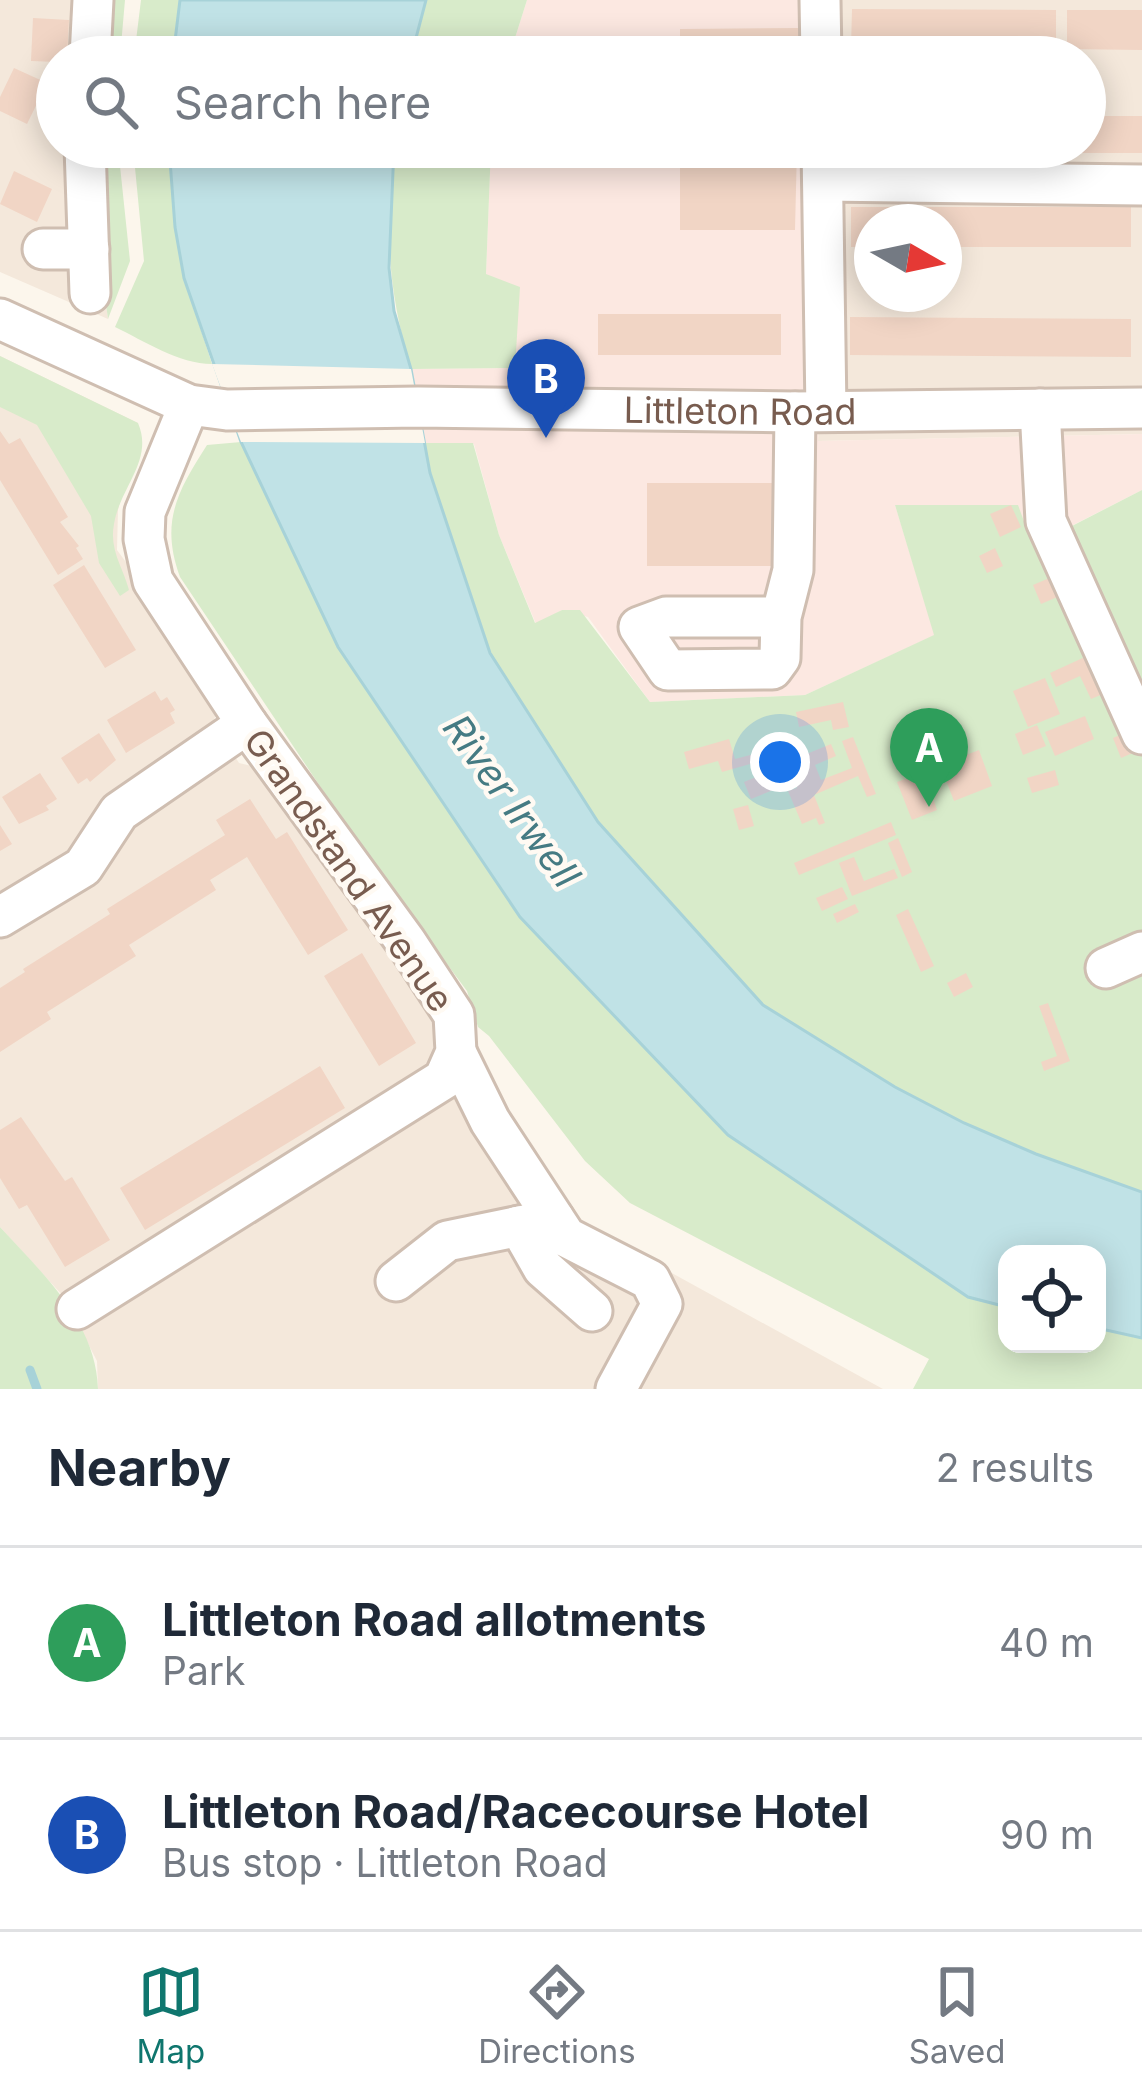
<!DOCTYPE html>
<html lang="en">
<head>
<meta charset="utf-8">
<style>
  :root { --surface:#fff; --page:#f2f2f3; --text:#1f2937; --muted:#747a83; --line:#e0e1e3; --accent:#0f766e }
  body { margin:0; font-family:Inter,sans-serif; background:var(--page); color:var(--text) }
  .controls { position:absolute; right:36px; bottom:36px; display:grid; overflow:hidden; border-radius:24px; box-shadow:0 6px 30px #0003 }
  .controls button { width:108px; height:108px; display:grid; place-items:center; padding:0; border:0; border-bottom:3px solid var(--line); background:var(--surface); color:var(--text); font:60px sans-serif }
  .compass { position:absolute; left:854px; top:204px; width:108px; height:108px; border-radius:50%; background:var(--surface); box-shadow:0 6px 30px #0003; rotate:99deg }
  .you { position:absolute; left:780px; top:762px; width:42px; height:42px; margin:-30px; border:9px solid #fff; border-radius:50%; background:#1a73e8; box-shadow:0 0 0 18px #1a73e833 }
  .badge { display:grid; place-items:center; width:78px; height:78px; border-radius:50%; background:var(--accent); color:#fff; font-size:39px; font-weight:700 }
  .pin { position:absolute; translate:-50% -99px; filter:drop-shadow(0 3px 6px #0008) }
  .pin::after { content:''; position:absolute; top:63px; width:42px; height:36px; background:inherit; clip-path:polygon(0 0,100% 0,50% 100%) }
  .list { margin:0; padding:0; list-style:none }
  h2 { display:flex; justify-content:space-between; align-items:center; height:156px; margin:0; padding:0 48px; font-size:51px }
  h2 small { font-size:39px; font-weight:400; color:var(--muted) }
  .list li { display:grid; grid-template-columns:78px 1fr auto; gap:36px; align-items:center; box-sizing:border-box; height:192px; padding:0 48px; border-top:3px solid var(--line) }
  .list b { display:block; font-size:45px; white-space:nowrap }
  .list p { margin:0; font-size:39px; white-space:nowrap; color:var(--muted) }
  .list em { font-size:39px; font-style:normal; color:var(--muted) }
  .icon { flex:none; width:66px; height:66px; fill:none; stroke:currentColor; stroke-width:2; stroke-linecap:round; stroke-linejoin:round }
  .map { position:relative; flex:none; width:1142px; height:1389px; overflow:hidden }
  .search { position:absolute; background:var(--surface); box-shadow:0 6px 30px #0003; left:36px; right:36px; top:36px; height:132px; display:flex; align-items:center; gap:30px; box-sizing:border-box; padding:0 42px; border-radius:66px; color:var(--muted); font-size:45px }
  .sheet { height:540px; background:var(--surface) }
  nav { display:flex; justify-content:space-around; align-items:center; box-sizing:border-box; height:168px; border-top:3px solid var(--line); background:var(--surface); font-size:33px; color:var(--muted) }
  nav a { display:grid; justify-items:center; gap:6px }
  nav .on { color:var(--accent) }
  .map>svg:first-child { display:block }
  .residential { fill:#f4e8db; fill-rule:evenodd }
  .commercial { fill:#fce8e1 }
  .green { fill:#d8ebca }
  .water { fill:#c0e2e6; stroke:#a7d2d8; stroke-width:3 }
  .pier { fill:#fcf6ec }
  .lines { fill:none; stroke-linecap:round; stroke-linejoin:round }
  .stream { stroke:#a7d2d8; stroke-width:9 }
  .building { fill:#f1d5c5 }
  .minor-casing { stroke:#cfbeb1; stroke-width:45 }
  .minor { stroke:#fff; stroke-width:39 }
  .labels { text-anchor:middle; stroke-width:9; stroke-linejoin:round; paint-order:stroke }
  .street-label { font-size:36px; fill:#785c4f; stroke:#fffaf3 }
  .water-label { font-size:39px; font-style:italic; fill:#457b83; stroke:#fffaf3 }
</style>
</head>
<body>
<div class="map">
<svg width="1142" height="1389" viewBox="0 0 1142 1389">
  <rect width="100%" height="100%" fill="#fcf6ec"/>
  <path class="residential" d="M0,0H109L103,57H57V147H98L100,262L108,319L0,272Z
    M839,0H1142V434L818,441L832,147H1085V57H836ZM872,222H944V294H872Z
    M0,356L138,423L118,510L117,550L145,588L217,712L213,722L239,763L260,768L435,1020L432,1061L568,1216L883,1389H98L97,1361L64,1297L0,1227Z"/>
  <path class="commercial" d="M527,0H839L836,57H509Z
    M491,147H832L818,441L1142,434V490L1032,546L895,505L935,635L805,695L650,702L588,617L562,610L536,624L499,535L474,444L425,443L411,369L515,368L486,274Z"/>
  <path class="green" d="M109,0H125L120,57H103Z
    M141,0H180L173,57H134Z
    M426,0H527L509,57H411Z
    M98,147H118L130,261L108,319L100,262Z
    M133,147H169L175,227L184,278L212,364C179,364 144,341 115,327L144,261Z
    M394,147H491L486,274L520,287L515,368L411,369C388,291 384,228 394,147Z
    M0,356L138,423C154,460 120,487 114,524C109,550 123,567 129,590L120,596L99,563L91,516L37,425L0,407Z
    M241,442L338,647L968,1296L1007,1307V1344H1097V1328L1142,1338V1389H913L929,1359L630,1203L585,1161L489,1036L478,1027L467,991L368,858L180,577C160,522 177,492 207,445Z
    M425,443H473L499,535L535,623L562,610H580L650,702L805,695L934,635L895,505H1018L1033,546L1142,490V1192L1036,1154L964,1123L895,1087L763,1005L598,822L490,653L430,473Z
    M0,1227C43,1274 96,1322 98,1389H0Z"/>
  <path class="water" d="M180,0H426L411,57H173Z
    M169,147H394L389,268L394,311L411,369L430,473L490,653L598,822L763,1005L895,1087L964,1123L1036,1154L1142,1192V1338L1097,1328V1254H1007V1307L968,1297L728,1135L520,917L338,647L241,442L184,278L175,227Z"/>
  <path class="pier" d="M212,364L411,369L425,443L241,442Z"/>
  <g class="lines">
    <path class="stream" d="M30,1370L37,1389"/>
  </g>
  <path class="building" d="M852,9L1056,10V49L851,48Z
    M1067,10H1142V50L1067,49Z
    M33,18L69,20L67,57H57V62L31,61Z
    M799,28L798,57H680V29Z
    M14,68L47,83L27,124L0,111V97Z
    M1085,116H1142V153H1068V147H1085Z
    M680,147H797L795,230H680Z
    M851,147H1056V152H851Z
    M14,171L52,189L37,222L0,204Z
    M851,207H1131V247H944V222H872V247H851Z
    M598,314H781V355H598Z
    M850,317L1131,319V357L850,355Z
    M0,431L9,444L20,438L68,517L60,522L79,546L76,548L83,559L58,575L0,480Z
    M647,483H778V566H647Z
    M1011,505L1021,527L1000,537L990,514Z
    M995,548L1003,566L987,573L979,556Z
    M84,565L136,650L105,668L53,585Z
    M1054,576L1062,595L1041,604L1033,585Z
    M1087,656L1103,694L1091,699L1080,676L1056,687L1050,673Z
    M1045,678L1060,714L1028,727L1013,691Z
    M155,691L161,701L167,697L175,710L170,713L175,723L126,753L107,720Z
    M843,702L849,727L833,730L831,720L799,727L796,712Z
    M1085,716L1094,739L1055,756L1045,732Z
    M1037,725L1046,746L1023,755L1015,734Z
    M1126,732L1135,752L1121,758L1113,738Z
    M99,733L116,760L90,782L87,778L78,784L61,758Z
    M853,737L876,794L867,797L858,776L814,795L825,823L819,825L816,818L802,824L788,791L797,788L787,762L831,744L836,756L815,765L821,780L852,768L842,741Z
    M729,739L735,759L754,754L757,762L722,772L718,761L689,769L684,752Z
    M979,750L992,786L954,801L940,765Z
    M1055,770L1059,785L1032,793L1027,778Z
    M924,772L937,810L912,820L897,782Z
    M40,773L57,799L46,806L49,810L19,824L2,797Z
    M766,773L773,790L751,799L744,782Z
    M250,799L276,839L287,832L348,930L308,955L247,857L210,880L216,890L129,945L136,956L47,1012L51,1019L0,1052V988L25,972L23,969L110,914L107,909L225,835L216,820Z
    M748,805L754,826L739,830L733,809Z
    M891,822L896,835L799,875L794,863Z
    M0,825L12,844L0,851Z
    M898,838L912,872L902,877L888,843Z
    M854,857L864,881L894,869L898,878L852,896L839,863Z
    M842,887L848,899L822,911L816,898Z
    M855,904L859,912L837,923L833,914Z
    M908,909L934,966L921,972L896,915Z
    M362,953L416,1043L379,1066L324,976Z
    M966,973L973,987L954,997L947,983Z
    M1048,1003L1070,1061L1044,1071L1041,1062L1057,1056L1039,1006Z
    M320,1066L345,1108L145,1230L120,1188Z
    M21,1117L65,1181L72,1177L110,1240L65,1267L27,1205L19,1209L0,1178V1130Z"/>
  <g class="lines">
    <defs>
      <g id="minor">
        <path d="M820,0L821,57"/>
        <path d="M90,57L93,0"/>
        <path d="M85,147L90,293"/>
        <path d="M822,147L826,411"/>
        <path d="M823,181L1142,185"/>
        <path d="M43,249H89"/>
        <path id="s1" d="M0,319L189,405L227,410L418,407L795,412L1142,408"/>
        <path d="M1040,409L1046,521L1142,734"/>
        <path d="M781,617H666L639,627L668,670L772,669L780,658L781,617L793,570L795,412"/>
        <path d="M0,917L83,867L119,812L247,724"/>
        <path d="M1106,968L1142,952"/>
        <path d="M456,1052L490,1121L566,1237L650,1280L662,1304L616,1389"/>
        <path d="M519,1226L543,1268L592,1311"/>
        <path d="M396,1281L447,1241L554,1219"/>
        <path d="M77,1309L444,1079L456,1052L454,1015L406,942L247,724L153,581L144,539L145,512L189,405"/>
      </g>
    </defs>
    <use href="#minor" class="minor-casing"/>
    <use href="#minor" class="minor"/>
  </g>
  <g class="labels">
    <g class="street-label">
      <text dy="13" stroke="none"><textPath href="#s1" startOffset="759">Littleton Road</textPath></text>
      <text transform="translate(349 870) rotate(55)" y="13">Grandstand Avenue</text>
    </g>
    <g class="water-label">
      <text transform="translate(512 801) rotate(54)" y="14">River Irwell</text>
    </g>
  </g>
</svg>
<div class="controls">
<button><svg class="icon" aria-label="locate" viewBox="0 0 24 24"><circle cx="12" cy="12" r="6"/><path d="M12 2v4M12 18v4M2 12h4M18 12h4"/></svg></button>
</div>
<svg class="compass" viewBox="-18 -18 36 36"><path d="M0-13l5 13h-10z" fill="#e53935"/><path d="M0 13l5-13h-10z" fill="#747a83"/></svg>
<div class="you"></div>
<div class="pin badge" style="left:929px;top:807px;background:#2e9e5b">A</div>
<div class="pin badge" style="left:546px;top:438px;background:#1a4fb4">B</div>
<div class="search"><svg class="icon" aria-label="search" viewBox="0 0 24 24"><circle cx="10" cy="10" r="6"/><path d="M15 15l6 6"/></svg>Search here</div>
</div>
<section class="sheet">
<h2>Nearby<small>2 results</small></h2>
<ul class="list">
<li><span class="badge" style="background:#2e9e5b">A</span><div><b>Littleton Road allotments</b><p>Park</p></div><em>40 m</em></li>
<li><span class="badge" style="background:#1a4fb4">B</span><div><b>Littleton Road/Racecourse Hotel</b><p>Bus stop · Littleton Road</p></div><em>90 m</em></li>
</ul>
</section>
<nav>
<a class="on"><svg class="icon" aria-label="map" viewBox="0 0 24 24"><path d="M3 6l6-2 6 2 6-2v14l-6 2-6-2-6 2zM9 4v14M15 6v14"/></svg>Map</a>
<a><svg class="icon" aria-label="directions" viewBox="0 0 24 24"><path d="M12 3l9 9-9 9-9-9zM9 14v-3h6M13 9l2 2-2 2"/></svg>Directions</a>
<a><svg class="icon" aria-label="saved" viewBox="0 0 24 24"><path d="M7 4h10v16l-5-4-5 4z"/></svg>Saved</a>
</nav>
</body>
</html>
